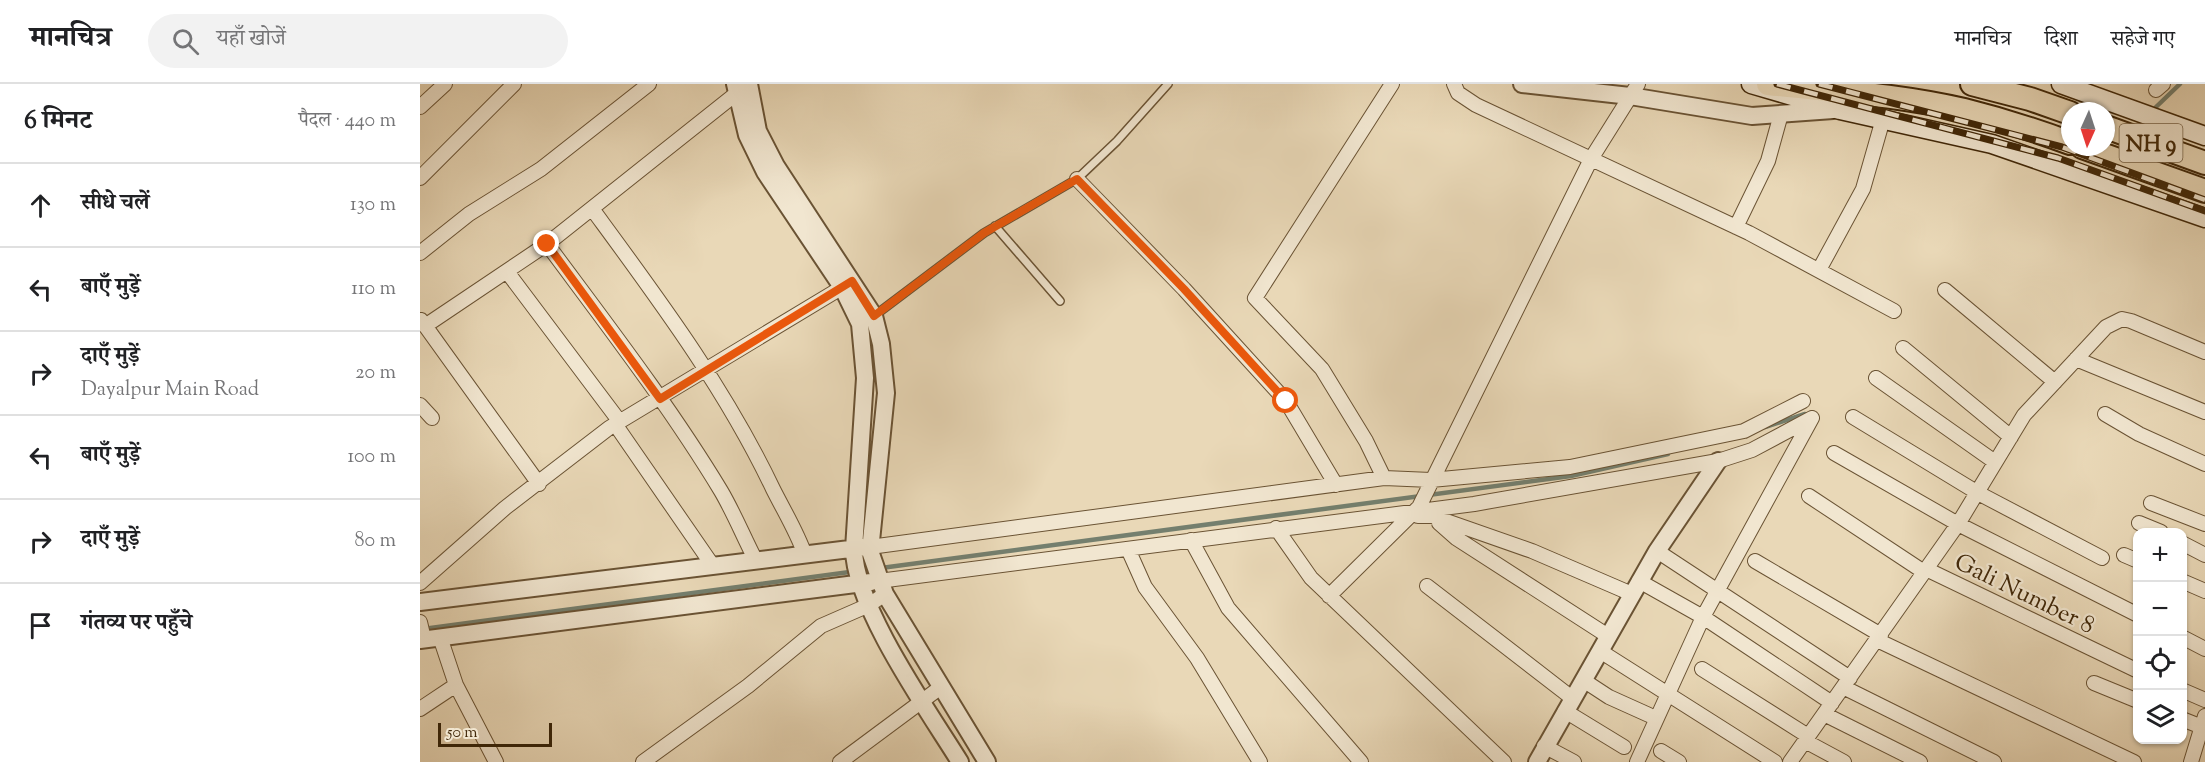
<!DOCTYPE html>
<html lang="hi">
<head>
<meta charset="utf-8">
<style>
  :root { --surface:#fff; --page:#f2f2f2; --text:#202124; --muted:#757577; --line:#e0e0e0 }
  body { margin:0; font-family:"Sorts Mill Goudy","Noto Serif Devanagari",serif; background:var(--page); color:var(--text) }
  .controls { position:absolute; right:18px; bottom:18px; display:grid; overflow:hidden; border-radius:12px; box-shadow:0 2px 4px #0004 }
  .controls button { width:54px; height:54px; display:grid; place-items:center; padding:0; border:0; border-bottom:2px solid var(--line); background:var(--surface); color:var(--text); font:30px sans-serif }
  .compass { position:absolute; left:1641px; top:18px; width:54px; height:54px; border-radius:50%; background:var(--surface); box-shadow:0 2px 4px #0004; rotate:183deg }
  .scale { position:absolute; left:18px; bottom:15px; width:114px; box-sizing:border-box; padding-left:6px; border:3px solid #402708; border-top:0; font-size:16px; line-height:21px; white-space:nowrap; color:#402708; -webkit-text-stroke:4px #f1e6d0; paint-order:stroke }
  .stop { position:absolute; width:18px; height:18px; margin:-14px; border:4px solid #ea580c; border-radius:50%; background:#fff }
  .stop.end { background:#ea580c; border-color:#fff; box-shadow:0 2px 6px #0008 }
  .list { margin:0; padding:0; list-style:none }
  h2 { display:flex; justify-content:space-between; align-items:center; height:78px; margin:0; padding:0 24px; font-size:26px }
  h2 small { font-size:20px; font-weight:400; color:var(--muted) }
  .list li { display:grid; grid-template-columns:39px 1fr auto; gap:18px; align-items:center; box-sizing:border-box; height:84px; padding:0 24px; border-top:2px solid var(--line) }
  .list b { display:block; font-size:22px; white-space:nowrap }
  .list p { margin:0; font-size:20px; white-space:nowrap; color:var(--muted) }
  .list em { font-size:20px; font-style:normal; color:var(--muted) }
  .icon { flex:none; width:33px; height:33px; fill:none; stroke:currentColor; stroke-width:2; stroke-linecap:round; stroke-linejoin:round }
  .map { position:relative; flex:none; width:1785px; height:678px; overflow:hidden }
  header { display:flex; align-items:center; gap:36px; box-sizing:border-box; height:84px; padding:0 30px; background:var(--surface); border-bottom:2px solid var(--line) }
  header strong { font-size:28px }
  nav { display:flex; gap:33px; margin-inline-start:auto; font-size:21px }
  .search { width:420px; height:54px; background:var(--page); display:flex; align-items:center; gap:15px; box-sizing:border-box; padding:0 21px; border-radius:33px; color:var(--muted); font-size:22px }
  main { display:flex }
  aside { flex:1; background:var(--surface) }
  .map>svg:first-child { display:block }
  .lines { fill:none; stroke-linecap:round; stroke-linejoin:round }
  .stream { stroke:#747f6e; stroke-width:4.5 }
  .service-casing { stroke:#6a5334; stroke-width:10 }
  .minor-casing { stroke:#6a5334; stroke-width:16 }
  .tertiary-casing { stroke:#6a5334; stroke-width:20 }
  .secondary-casing { stroke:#402708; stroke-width:21 }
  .trunk-casing { stroke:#402708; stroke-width:26 }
  .service { stroke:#f1e6d0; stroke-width:7 }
  .minor { stroke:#f1e6d0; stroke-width:14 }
  .tertiary { stroke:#f1e6d0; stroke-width:16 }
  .secondary { stroke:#f1e6d0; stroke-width:18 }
  .trunk { stroke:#e9d8b7; stroke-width:22 }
  .rail-casing { stroke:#402708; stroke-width:7 }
  .rail { stroke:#f1e6d0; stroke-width:4.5; stroke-dasharray:14; stroke-linecap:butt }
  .route { stroke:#ea580c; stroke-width:8 }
  .labels { text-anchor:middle; stroke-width:4.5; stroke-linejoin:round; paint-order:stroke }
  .shield { fill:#f1e6d0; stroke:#756044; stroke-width:1.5 }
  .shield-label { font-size:22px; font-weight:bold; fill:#402708 }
  .street-label { font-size:24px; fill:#402708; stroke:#f1e6d0 }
</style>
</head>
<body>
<header>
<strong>मानचित्र</strong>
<div class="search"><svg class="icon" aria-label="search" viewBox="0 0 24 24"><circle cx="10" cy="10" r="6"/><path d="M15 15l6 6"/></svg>यहाँ खोजें</div>
<nav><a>मानचित्र</a><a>दिशा</a><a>सहेजे गए</a></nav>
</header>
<main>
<aside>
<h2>6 मिनट<small>पैदल · 440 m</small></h2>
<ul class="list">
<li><svg class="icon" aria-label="ahead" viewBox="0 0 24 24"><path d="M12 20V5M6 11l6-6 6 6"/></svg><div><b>सीधे चलें</b></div><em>130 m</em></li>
<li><svg class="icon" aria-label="left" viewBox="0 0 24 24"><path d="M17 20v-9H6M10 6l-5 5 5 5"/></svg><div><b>बाएँ मुड़ें</b></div><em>110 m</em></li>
<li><svg class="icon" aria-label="right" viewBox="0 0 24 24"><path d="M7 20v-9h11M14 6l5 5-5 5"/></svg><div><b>दाएँ मुड़ें</b><p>Dayalpur Main Road</p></div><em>20 m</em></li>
<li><svg class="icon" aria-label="left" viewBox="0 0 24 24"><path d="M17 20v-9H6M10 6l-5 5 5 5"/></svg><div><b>बाएँ मुड़ें</b></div><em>100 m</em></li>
<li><svg class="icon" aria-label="right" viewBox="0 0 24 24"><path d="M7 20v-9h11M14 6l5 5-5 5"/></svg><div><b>दाएँ मुड़ें</b></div><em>80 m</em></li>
<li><svg class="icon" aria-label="arrive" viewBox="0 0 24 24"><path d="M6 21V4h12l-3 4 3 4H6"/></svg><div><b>गंतव्य पर पहुँचे</b></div></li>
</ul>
</aside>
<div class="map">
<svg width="1785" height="678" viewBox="0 0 1785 678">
  <rect width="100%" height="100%" fill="#e9d8b7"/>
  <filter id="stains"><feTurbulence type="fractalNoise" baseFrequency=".00333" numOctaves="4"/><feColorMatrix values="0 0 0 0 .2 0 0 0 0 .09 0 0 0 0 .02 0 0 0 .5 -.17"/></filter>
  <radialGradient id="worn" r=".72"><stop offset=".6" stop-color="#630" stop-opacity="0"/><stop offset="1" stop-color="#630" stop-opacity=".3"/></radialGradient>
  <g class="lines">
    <path class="stream" d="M1736,23L1760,0
      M1345,343L1385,330
      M461,484L1151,392L1248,370
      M3,545L452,485"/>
    <defs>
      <path id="service" d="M575,142L640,217
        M454,232L564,149L657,95L697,57L748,0"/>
      <path id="minor" d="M1034,0L1038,9L1056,21L1329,149L1474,227
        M1736,6L1743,0
        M0,23L25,0
        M0,94L94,0
        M657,95L764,205L866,317L916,401
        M173,126C239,216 305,304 353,405C364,427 377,448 385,471
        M1316,143L1348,77L1361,30
        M127,160C187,241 249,321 301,407C314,429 324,454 336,477
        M0,169L49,130L121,85L229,0
        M1399,186L1443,105L1463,35
        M88,189L200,338
        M1525,206L1635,298
        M1,236L119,400
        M5,242L127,160L317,9
        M1483,264L1591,353
        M1656,275L1785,328
        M1456,294L1575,378
        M0,321L12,334
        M1685,330L1719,350L1785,380
        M1433,333L1558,409L1682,474
        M195,340L293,482
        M1414,369L1538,440L1718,531
        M964,394L946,357L902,285L835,214L972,0
        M1389,412L1504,488
        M1731,419L1785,440
        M998,432H1012L1112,467L1212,510
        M1019,439L1036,454L1188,552
        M1719,439L1741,448
        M856,444L891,494L1084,678
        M771,456L808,524L941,678
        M1762,459L1785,471
        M450,463L964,394L1011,396L1150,383L1324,347L1383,317
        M708,465L725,503L777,574L840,678
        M1237,467L1430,594
        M1704,471L1718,477
        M1335,477L1461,551
        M1506,485L1718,587
        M459,497L1054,420L1298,377L1332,366L1392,334
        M1219,497L1283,533L1412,619
        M1762,497L1785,507
        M0,499L85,424L189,344L431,198
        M1007,502L1152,614
        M909,512L999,423L1171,75L1218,0
        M0,538L4,555
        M20,553L36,601L76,678
        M1762,553L1785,565
        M1457,556L1714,678
        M1180,567L1355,678
        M1282,585L1388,652
        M1163,596L1189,613L1229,631
        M1674,599L1718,617
        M1423,603L1574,678
        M1762,606L1785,616
        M0,625L36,601
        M1145,627L1204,663
        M1404,630L1500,678
        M1762,635L1782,643
        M1385,657L1424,678
        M1124,662L1154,678
        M1241,667L1259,678
        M223,678L328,602L401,542L449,521L465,510
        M420,678L521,603
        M1217,678L1283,533L1392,334
        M1370,678L1538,440L1604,331L1686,243L1702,235L1711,237L1785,268
        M1771,678L1785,632"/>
      <path id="tertiary" d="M315,0L327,51L345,88L422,203L440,240L445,294L434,465C434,522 509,628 540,678
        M329,0L338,47L356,82L454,232L461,260L466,309L450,467L465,510L567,678
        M1102,0L1210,12L1332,32L1413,26
        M0,518L446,463
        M0,556L451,498
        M1117,678L1237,467L1298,377"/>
      <path id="secondary" d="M1331,0L1420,26L1572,60L1785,134
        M1641,0L1785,52"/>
      <path id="trunk" d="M1348,0C1413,7 1480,11 1544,26C1580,35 1615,46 1650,59
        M1552,0L1610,15L1650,29
        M1686,43L1785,79
        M1662,63L1785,107"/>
    </defs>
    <use href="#service" class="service-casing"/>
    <use href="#minor" class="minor-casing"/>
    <use href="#tertiary" class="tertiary-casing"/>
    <use href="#secondary" class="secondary-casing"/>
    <use href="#trunk" class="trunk-casing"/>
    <use href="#service" class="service"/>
    <use href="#minor" class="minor"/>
    <use href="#tertiary" class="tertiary"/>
    <use href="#secondary" class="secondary"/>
    <use href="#trunk" class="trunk"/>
    <defs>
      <path id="rail" d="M1357,0L1638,74L1785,127
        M1399,0L1642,63L1785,116"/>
    </defs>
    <use href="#rail" class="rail-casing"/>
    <use href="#rail" class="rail"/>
  </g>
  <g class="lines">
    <path class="route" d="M127,160L240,315L432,197L454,232L564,149L657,95L764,205L866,317"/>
  </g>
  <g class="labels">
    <rect class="shield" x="1699.5" y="40" width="63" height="38" rx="4.5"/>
    <g class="shield-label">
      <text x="1731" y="67">NH 9</text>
    </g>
    <g class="street-label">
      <text transform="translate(1605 509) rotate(26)" y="8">Gali Number 8</text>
    </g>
  </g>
  <rect width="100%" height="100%" filter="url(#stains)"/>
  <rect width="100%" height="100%" fill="url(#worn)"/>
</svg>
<div class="controls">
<button>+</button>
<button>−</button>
<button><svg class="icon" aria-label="locate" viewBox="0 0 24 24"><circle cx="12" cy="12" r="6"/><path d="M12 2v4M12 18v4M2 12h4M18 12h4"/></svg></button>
<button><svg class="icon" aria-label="layers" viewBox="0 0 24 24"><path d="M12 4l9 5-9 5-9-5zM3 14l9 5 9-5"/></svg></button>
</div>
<svg class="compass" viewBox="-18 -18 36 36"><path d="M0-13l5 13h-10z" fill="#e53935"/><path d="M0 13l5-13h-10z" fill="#757577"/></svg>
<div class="scale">50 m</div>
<div class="stop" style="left:866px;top:317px"></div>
<div class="stop end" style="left:127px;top:160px"></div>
</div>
</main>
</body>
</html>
